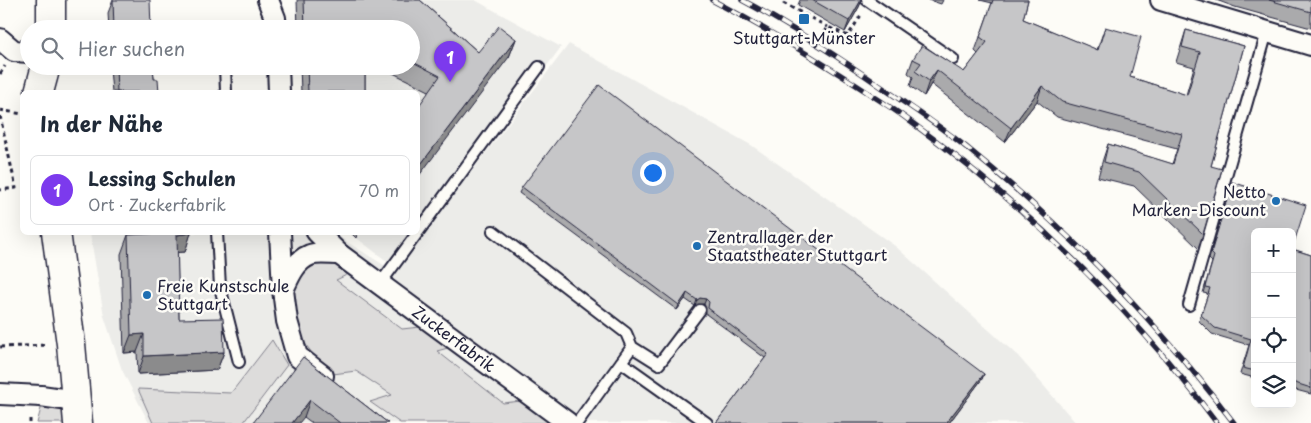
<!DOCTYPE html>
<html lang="de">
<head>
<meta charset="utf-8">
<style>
  :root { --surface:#fff; --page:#f6f6f7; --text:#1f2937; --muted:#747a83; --line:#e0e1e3; --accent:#7c3aed }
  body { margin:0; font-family:"Playpen Sans",sans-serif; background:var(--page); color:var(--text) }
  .controls { position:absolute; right:15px; bottom:15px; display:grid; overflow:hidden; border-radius:8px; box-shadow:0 5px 20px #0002 }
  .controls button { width:45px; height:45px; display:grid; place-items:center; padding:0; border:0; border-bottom:1px solid var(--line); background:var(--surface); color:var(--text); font:25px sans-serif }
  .you { position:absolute; left:652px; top:172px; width:18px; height:18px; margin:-12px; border:4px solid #fff; border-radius:50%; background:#1a73e8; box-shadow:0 0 0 8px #1a73e833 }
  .badge { display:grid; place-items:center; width:32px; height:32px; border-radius:50%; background:var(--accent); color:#fff; font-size:16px; font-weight:700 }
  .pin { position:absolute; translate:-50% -41px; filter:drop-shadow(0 1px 2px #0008) }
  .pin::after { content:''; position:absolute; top:26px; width:18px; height:15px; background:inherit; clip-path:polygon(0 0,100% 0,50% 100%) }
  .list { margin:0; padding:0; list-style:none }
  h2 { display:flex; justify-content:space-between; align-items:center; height:65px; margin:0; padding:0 20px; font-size:21px }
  h2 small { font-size:16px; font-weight:400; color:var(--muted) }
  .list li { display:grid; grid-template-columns:32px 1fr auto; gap:15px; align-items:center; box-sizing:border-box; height:70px; margin:0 10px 10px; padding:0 10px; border:1px solid var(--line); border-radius:8px }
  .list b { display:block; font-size:19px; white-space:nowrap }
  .list p { margin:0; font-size:16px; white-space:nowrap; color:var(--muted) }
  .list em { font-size:16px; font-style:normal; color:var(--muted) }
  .icon { flex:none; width:28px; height:28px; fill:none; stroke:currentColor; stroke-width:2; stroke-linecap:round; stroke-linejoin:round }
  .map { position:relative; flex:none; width:1311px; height:423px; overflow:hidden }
  .search { position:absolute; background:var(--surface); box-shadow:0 5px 20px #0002; left:20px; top:20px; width:400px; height:55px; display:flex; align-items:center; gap:12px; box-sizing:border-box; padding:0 18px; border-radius:28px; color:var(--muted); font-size:19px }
  .panel { position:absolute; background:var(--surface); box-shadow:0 5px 20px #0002; left:20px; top:90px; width:400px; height:145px; border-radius:8px }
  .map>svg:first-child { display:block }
  .built { fill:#ecece9 }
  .green { fill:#dddcdb; stroke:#807f8b }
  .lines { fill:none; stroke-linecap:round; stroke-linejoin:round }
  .lane-casing { stroke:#22223b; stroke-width:14 }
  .street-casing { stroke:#22223b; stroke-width:24 }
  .secondary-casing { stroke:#22223b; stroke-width:31 }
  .path { stroke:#22223b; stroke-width:3; stroke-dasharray:4 4; stroke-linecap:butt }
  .lane { stroke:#fdfcf7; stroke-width:10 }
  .street { stroke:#fdfcf7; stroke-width:20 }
  .secondary { stroke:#fdfcf7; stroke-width:28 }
  .rail-casing { stroke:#22223b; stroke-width:5.5 }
  .rail { stroke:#fdfcf7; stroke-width:4; stroke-dasharray:11; stroke-linecap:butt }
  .wall { fill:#aaaaac; stroke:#22223b }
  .shaded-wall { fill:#8b8b8c; stroke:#22223b }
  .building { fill:#c6c6c8; stroke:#22223b }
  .poi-dot { fill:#1f6fb2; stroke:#fdfcf7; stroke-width:2 }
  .labels { text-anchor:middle; stroke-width:5; stroke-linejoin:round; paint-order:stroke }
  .poi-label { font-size:16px; fill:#22223b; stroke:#fdfcf7; text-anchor:start }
  .street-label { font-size:16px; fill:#22223b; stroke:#fdfcf7 }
</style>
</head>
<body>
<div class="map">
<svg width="1311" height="423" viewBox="0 0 1311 423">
  <rect width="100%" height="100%" fill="#fdfcf7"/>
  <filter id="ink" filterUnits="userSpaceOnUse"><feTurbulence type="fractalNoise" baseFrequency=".02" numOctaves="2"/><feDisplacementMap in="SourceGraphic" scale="10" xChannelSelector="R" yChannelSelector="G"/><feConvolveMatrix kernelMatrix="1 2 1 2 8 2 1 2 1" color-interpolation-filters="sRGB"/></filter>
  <g filter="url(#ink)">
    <path class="built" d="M297,0H475L561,47L396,268L350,233L418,232V92H301L300,66H411V29Z
      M569,44L751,145L895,246L1018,356L1076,423H149L122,370L104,316L90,233H333L395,272Z"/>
    <path class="green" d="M333,260L355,271L336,280L402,329L429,326L455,346L437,351L503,403L530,400L553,423H400L370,402L392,395L356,371L333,374C321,363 308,351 301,336C290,311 286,273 318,262C322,260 329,261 333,260Z
      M272,340L287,365L243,423H153L138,389L231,393Z
      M43,401L70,409V423H37Z"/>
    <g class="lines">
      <defs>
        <path id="lane" d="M867,0L953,59
          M225,66L226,92
          M493,231L626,333L632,347L577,423
          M217,232L220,287L239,362
          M380,284L539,67
          M1189,305L1267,32
          M632,347L659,364L700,310
          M621,362L707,423"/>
        <g id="street">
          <path d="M268,0L275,18L276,29"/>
          <path d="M1161,0L1311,45"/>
          <path d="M0,39L14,51L29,52"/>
          <path d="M278,66L279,92"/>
          <path d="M280,232L283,290L287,321L297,356L323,376"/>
          <path id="s1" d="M317,232L339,254L568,423"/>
          <path d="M283,290C289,277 295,261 310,255C317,252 331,254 339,254"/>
          <path d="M0,394L41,396L76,401"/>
        </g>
        <path id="secondary" d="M51,29V0
          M39,92L46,66
          M56,232L71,344L78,423"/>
      </defs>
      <use href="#lane" class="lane-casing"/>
      <use href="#street" class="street-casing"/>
      <use href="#secondary" class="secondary-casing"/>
      <path class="path" d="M783,3L828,27
        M820,39L828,27L848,36L861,15
        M0,74L5,66
        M0,110L22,114
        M0,116L16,188L0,190
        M0,347L48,345
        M30,423V417"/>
      <use href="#lane" class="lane"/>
      <use href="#street" class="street"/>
      <use href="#secondary" class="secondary"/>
      <defs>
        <path id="rail" d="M712,0C765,28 817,59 867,92C882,102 897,111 911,122C1026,206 1131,309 1217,423
          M742,0C791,26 837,56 883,88C911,107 940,126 966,147C1066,228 1156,320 1234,423"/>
      </defs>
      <use href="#rail" class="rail-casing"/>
      <use href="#rail" class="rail"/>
    </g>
    <path class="wall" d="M113,0L151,29H109L108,13Z
      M297,0H420L478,52L516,39L509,57L429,91L379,66H411V29H298Z
      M800,0H862L859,7L845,32L798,5Z
      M929,0H943L941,4Z
      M980,0H1028L1023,19L1097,50L1105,27L1130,77L1186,95L1194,67L1176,62L1186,30L1244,46L1211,166L1203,234L1198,248L1134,186L1098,177L1103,159L1108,144L1172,164L1177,149L1057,117L1037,101L1005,142L931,84L924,96L910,86L913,77L908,73L913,59L964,72L978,54L975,51L992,3Z
      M1216,0H1311V28L1235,7Z
      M101,66H153L154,79L159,92H112L110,69H101Z
      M300,66H365V92H301Z
      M1232,182L1255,232V378L1240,374L1249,345L1212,334L1199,321L1208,294L1203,293L1212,262L1209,259Z
      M522,187L984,374L982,379L949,423H716L765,358L706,314V308L704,304H698L695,306L685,299L677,310L519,193Z
      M156,232H191L185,252H177L179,319L224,352L217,370L138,374L137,352L124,353L121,254L128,235L156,234Z
      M350,232H358L356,238Z
      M1292,249L1311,255V394L1292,389Z
      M303,357L388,423H312L304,417Z"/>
    <path class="shaded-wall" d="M861,0H862L859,7L845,32L849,21Z
      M516,39L509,57L418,177V168Z
      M102,66H111L110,69H101Z
      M937,70L931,84L924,96L929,81Z
      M1042,86L1037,101L1005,142L1011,128Z
      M191,233L185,252L170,253L177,235Z
      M687,293L685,299L677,310L679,305Z
      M700,298L706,299L704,304H698L695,306L697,300Z
      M144,334L137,352L124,353L131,335Z
      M224,352L217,370L138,374L144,356Z
      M984,374L982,379L949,423H946Z
      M310,400L304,417L299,423H292Z"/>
    <path class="building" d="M113,0H150L151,29H114Z
      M304,0H420L478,52L499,26L516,39L418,168V107L440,76L411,61V29H305Z
      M812,0H861L849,21Z
      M993,0H1028L1023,19L1098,50L1105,27L1141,37L1130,77L1187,95L1200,52L1182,47L1186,30L1244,46L1211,166L1222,169L1203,234L1139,172L1104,162L1108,144L1173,164L1182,134L1062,102L1042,86L1011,128L937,70L929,81L915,71L921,63L913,59L922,45L964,72L987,42L980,37Z
      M1269,0H1311V12Z
      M116,66H153L154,79H158L159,92H117Z
      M307,66H365V92H308Z
      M599,85L984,374L946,423H716L768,354L708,308L709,302L706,299L700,298L697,300L687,293L679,305L522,187Z
      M1232,182L1306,205L1292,249V232H1255V371L1243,368L1251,339L1215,328L1201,315L1210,288L1205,287L1214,256L1211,253Z
      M163,232H191V233L177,235L179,319L223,318L224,352L144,356V334L131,335L128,235L163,233Z
      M1292,249L1311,255V388L1292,382Z
      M303,357L388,423H340L310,400L292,423H253Z"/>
  </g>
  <g class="poi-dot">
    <rect x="798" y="13" width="12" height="12" rx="2.5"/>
    <circle cx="1276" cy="201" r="5"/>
    <circle cx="697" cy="246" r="5"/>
    <circle cx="147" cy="295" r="5"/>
  </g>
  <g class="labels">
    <g class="poi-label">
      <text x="804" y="44" text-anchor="middle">Stuttgart-Münster</text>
      <text x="1266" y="198" text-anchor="end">Netto<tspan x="1266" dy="18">Marken-Discount</tspan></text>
      <text x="707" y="243">Zentrallager der<tspan x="707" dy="18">Staatstheater Stuttgart</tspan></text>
      <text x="157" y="292">Freie Kunstschule<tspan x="157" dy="18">Stuttgart</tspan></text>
    </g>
    <g class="street-label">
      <text dy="6" stroke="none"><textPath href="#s1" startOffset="174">Zuckerfabrik</textPath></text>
    </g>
  </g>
</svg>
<div class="controls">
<button>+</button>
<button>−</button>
<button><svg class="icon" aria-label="locate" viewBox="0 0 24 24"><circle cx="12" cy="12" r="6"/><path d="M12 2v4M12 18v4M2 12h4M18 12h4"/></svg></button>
<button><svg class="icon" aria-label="layers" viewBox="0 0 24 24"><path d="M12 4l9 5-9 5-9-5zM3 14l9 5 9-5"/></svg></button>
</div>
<div class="you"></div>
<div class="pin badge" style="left:450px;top:82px">1</div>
<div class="search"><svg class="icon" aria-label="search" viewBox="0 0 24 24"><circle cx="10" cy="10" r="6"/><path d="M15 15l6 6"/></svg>Hier suchen</div>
<section class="panel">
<h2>In der Nähe<small></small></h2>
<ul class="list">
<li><span class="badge">1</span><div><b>Lessing Schulen</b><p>Ort · Zuckerfabrik</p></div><em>70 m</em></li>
</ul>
</section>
</div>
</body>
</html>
